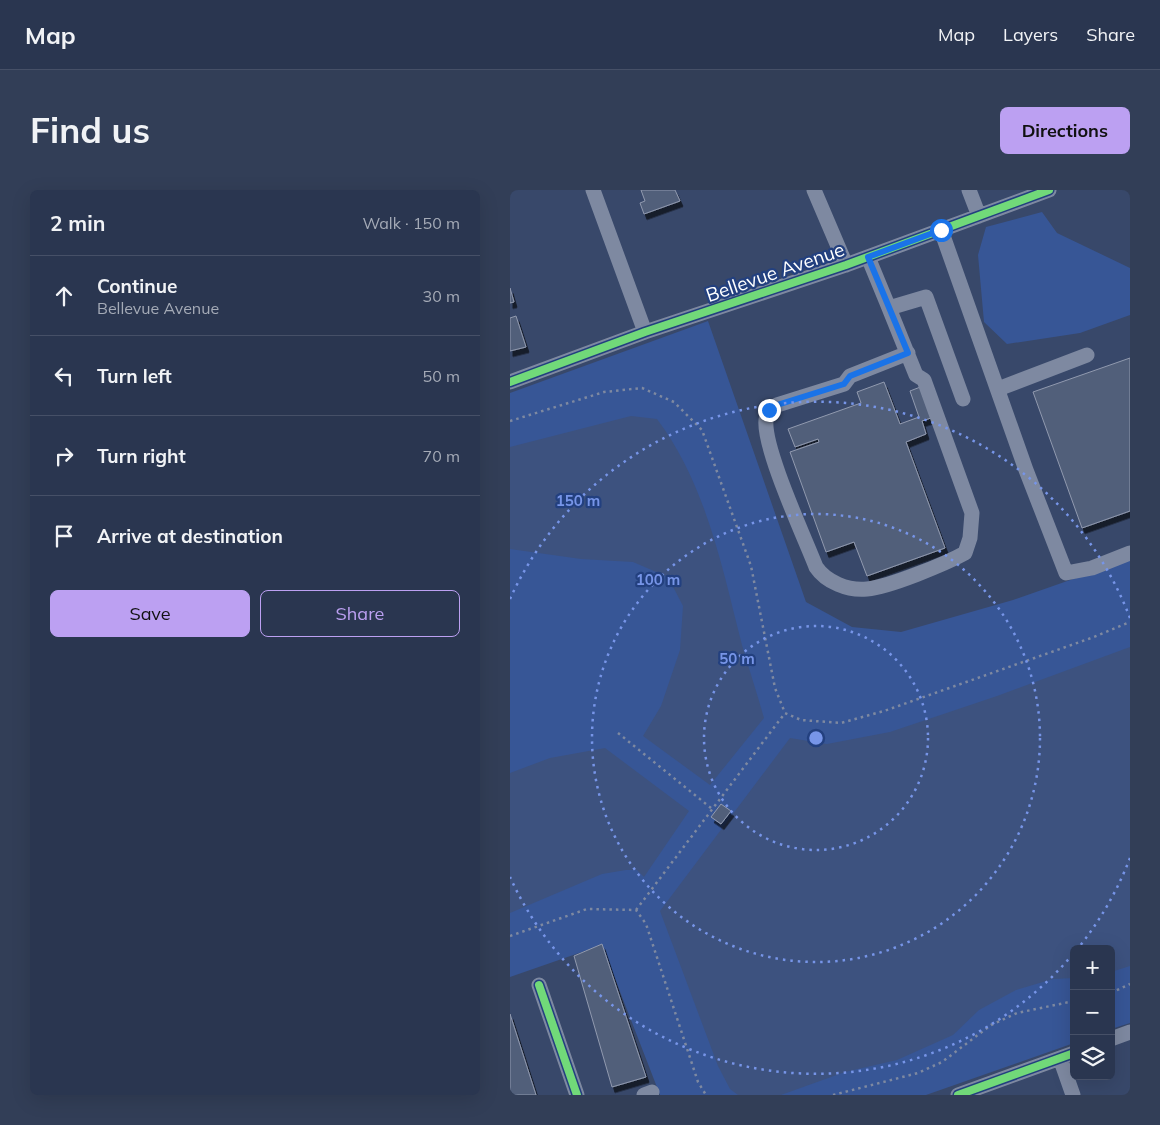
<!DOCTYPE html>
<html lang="en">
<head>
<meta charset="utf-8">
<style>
  :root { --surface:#2a3650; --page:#323e57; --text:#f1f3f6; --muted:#a5abb7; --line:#465067; --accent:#bca0f2 }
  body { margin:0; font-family:Mulish,sans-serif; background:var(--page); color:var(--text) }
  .controls { position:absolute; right:15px; bottom:15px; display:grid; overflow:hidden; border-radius:8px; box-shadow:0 5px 20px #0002 }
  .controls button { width:45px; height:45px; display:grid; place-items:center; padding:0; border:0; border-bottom:1px solid var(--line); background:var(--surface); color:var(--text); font:25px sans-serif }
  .stop { position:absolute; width:15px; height:15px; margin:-11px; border:4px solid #1a73e8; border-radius:50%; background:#fff }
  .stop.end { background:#1a73e8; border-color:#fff; box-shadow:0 1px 5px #0008 }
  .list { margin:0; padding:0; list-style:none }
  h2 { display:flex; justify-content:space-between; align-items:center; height:65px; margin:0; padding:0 20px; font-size:21px }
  h2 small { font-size:16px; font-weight:400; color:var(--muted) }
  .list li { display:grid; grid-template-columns:32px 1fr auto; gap:15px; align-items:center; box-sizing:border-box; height:80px; padding:0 20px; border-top:1px solid var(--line) }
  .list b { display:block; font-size:19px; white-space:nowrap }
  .list p { margin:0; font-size:16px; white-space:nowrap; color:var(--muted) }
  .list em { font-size:16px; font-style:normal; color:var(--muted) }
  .actions { display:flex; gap:10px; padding:15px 20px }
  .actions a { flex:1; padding:11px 0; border:1px solid var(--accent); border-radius:8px; text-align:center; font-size:18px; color:var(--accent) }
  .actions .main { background:var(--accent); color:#111 }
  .icon { flex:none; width:28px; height:28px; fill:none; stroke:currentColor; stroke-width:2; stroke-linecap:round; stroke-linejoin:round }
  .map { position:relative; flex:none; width:620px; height:905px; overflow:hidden; border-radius:8px }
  header { display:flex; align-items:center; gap:30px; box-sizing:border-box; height:70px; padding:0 25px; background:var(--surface); border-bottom:1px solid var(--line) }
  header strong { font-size:24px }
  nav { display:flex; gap:28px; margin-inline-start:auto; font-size:18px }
  .intro { display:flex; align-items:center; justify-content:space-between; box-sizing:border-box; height:120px; padding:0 30px }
  h1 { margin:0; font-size:35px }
  .button { padding:12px 22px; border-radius:8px; background:var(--accent); color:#111; font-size:18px; font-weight:700 }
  main { display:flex; gap:30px; padding:0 30px }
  aside { flex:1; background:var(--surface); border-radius:8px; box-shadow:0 5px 20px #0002 }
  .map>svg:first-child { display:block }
  .green { fill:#375696 }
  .water { fill:#3d527f }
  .building { fill:#515f7a; stroke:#919aaf; filter:url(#shadow) }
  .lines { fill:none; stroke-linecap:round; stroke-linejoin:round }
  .path { stroke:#7e89a1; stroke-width:2.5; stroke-dasharray:2.5 4; stroke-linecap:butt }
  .minor { stroke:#7e89a1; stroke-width:15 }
  .cycleway-casing { stroke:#23407f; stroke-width:11 }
  .cycleway { stroke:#71d979; stroke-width:8 }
  .route { stroke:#1a73e8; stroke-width:6 }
  .ring { fill:none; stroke:#7795e8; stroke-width:2.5; stroke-dasharray:2.5 5 }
  .labels { text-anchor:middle; stroke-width:4.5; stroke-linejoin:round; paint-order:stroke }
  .street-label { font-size:19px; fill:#fff; stroke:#23407f }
  .centre { fill:#7795e8; stroke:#23407f; stroke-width:2.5 }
  .ring-label { font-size:15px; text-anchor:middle; font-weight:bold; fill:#7795e8; stroke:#23407f; stroke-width:4.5; stroke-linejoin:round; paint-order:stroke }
</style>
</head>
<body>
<header>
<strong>Map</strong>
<nav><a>Map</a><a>Layers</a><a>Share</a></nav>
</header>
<div class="intro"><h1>Find us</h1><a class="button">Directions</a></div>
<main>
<aside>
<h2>2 min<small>Walk · 150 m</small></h2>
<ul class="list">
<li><svg class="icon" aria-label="ahead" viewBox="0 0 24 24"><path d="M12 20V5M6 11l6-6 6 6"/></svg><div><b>Continue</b><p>Bellevue Avenue</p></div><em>30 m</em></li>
<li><svg class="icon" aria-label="left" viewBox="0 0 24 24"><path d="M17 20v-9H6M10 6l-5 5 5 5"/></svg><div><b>Turn left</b></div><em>50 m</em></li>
<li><svg class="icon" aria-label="right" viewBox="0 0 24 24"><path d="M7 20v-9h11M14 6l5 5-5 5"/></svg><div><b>Turn right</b></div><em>70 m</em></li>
<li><svg class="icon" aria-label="arrive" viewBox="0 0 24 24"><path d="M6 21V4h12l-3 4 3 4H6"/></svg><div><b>Arrive at destination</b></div></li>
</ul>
<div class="actions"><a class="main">Save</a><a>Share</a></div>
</aside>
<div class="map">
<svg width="620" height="905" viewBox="0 0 620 905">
  <defs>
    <filter id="shadow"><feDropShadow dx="3" dy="5.5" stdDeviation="0" flood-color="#0009"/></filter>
  </defs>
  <rect width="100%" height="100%" fill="#38486a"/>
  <path class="green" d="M532,22L547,43L620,78V125L570,143L497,154L474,132L468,65L476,37Z
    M198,131L296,412L342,437L391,442L503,410L620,369V833L601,839V759H564V853L416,905H150L92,755L0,787V203Z"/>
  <path class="water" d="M121,226L147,229C196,294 212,377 232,455C239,479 247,503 254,528L200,595L133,546L151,516L170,460L173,416L158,387L123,372L71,369L0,359V257Z
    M620,457V776L601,782V759H564V788L543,789L506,800L469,820L443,845L387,870L335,882L271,905H228L220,899L208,876L150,721L280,548L317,554L380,542L487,506Z
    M95,558L179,621L134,687L127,680H116L92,684L0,723V583L40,568Z"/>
  <path class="building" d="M131,0H165L170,11L134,24L130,13L135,11Z
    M0,98L4,112L0,113Z
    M6,126L16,157L0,161V128Z
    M620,168V321L572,338L523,202Z
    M374,192L390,234L409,227L400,201L413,196L424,227L412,231L416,244L396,252L435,358L357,386L344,352L316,362L280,262L309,252L308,249L285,257L278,239L351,213L347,202Z
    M211,614L221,621L211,634L201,627Z
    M92,754L136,887L102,897L64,766Z
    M0,824L26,905H0Z"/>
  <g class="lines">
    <path class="path" d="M0,231L94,202L132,198L164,212L192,240L241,376L265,498L275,523L291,530L331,533L374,521L584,447L620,432
      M108,543L201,618
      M126,720L275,523
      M0,746L77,719L126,720L136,734L188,892L196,905
      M601,803L620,794
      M323,905L408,883L432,872L481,835L507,823L564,811"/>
    <path class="minor" d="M83,0L135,142
      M304,0L336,75
      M459,0L469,26
      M431,40L516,280L556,383L582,378L620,363
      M358,67L379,118L416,107L453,209
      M379,118L406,185L414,190L462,323L460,348L455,363C435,374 379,397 357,399C338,401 316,392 306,377C294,346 253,258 256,230C257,223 261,219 267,215L334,194L340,186L398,163
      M0,192L135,142L336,75L539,0
      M488,199L577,165
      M29,795L67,905
      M601,849L620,842
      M550,868L563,905
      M134,905L142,902
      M448,905L564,863"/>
    <defs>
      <path id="cycleway" d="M0,192L135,142L336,75L539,0
        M29,795L67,905
        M448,905L564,863"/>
    </defs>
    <use href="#cycleway" class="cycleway-casing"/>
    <use href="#cycleway" class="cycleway"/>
  </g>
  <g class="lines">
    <path class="route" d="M259,220L267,215L334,194L340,186L398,163L358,67L431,40"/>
  </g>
  <g class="ring">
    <circle cx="306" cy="548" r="112"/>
    <circle cx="306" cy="548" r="224"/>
    <path d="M620 668A336 336 0 0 1 569 757M563 764A336 336 0 0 1 0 687M0 409A336 336 0 0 1 620 428"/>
  </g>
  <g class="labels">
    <g class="street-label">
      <text transform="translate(265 82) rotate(-19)" y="7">Bellevue Avenue</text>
    </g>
  </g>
  <circle cx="306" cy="548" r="8" class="centre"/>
  <g class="ring-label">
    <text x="68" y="316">150 m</text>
    <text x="148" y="395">100 m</text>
    <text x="227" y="474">50 m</text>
  </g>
</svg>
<div class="controls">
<button>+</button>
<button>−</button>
<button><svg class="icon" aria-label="layers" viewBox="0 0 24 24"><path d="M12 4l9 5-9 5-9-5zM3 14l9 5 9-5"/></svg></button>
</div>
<div class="stop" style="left:431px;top:40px"></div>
<div class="stop end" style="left:259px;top:220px"></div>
</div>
</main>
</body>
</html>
